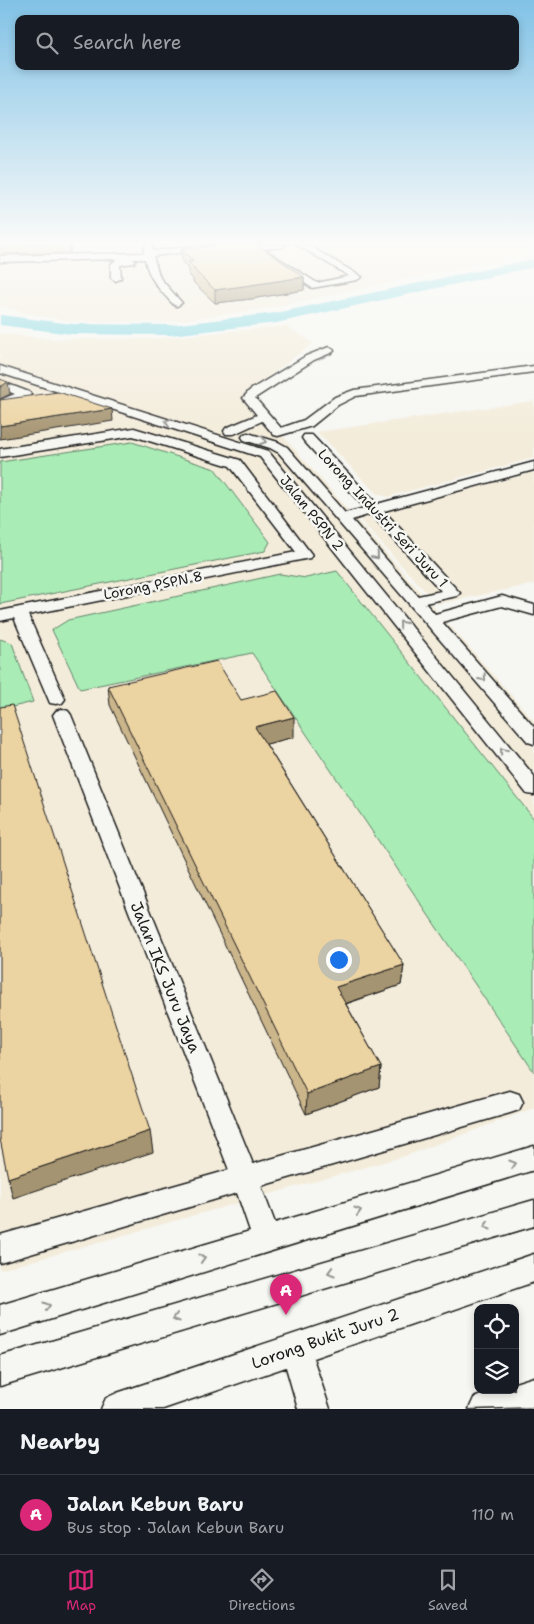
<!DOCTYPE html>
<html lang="en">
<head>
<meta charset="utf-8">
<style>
  :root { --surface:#171b24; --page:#20242c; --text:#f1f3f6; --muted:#9ea1a6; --line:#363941; --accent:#db2777 }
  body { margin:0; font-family:"Shantell Sans",sans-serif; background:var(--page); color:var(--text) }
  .controls { position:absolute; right:15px; bottom:15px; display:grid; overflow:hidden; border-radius:10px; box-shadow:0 2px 8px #0003 }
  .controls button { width:45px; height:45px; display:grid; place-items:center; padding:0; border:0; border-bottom:1px solid var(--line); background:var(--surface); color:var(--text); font:25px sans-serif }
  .you { position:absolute; left:338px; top:959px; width:18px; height:18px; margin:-12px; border:4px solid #fff; border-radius:50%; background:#1a73e8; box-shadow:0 0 0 8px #1a73e833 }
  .badge { display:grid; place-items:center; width:32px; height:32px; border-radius:50%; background:var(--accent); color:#fff; font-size:16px; font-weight:700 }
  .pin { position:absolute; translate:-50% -41px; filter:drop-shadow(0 1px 2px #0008) }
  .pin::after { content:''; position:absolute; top:26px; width:18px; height:15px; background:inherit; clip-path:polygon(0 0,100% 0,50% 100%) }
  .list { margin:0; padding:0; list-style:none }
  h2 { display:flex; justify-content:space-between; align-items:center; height:65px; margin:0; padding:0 20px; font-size:21px }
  h2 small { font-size:16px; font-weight:400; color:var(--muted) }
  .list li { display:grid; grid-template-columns:32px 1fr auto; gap:15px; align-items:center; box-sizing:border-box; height:80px; padding:0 20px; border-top:1px solid var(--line) }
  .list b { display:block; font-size:19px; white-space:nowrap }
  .list p { margin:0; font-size:16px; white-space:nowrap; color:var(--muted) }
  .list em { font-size:16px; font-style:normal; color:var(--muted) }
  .icon { flex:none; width:28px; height:28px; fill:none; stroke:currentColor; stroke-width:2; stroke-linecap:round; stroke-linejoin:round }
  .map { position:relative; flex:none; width:534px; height:1409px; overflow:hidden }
  .search { position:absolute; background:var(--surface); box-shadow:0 2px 8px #0003; left:15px; right:15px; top:15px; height:55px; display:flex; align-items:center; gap:12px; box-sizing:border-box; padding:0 18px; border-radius:10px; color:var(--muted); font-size:19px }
  .sheet { height:145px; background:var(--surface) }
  nav { display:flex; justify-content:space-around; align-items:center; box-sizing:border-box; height:70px; border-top:1px solid var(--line); background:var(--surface); font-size:14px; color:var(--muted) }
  nav a { display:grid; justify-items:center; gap:2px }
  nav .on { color:var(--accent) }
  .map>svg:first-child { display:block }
  .built { fill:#f3ecda }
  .green { fill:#a9ecb6; stroke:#628469 }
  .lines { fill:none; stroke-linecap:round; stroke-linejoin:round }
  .river { fill:#87d8e2; fill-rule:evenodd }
  .minor-casing { stroke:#1c1c1c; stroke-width:3 }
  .minor { fill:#f6f6f2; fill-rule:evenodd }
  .wall { fill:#cbb58b; stroke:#1c1c1c }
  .shaded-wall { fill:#a59471; stroke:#1c1c1c }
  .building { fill:#ecd3a2; stroke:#1c1c1c }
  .oneway { stroke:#949492 }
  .labels { text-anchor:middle; stroke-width:5; stroke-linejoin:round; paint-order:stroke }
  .street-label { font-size:14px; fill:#1c1c1c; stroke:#f6f6f2 }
  .near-street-label { font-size:16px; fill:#1c1c1c; stroke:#f6f6f2 }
</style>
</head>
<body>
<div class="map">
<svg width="534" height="1409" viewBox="0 0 534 1409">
  <rect width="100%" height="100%" fill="#f6f6f2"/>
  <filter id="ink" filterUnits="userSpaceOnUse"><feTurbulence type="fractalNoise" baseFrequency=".02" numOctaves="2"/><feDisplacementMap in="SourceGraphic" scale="10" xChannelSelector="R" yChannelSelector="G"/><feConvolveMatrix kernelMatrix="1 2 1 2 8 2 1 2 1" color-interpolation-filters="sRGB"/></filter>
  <g filter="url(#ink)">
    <path class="built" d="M0,244H534V253L263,309L166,322L71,321L25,313L0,306Z
      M286,326L313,343L246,394L534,721V1108L405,1156L0,1270V333L50,339H151Z
      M534,401V458L387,497L376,493L317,432Z
      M534,472V584L437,604L359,519Z"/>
    <path class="green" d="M132,442L215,469L270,542L265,551L0,604V462Z
      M337,571L534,819V1072L252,653L80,689L52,630L68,620L280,574L306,578Z
      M0,639L12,643L33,702L0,710Z"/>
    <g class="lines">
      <path class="river" d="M534,259V267L276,323L171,335L72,334L0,325V315L72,324L171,325L276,313Z"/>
      <defs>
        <path id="minor" d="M148,244H152L153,251L215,244H234L230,247L153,256L160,278L182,303L177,306L174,305C161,292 148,278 145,259H133L135,261L134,263L120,265L121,278L116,281L111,278V264L117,259L0,262V256L144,253L145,246Z
          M247,244H287L283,247L264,249L317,283L349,276L296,244H306L362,277L357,280L312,288Z
          M329,347L334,350L333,352L314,360L255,398L281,428L304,420L335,397L354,390L534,366V372L356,396L338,405L312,426L278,436L274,435L262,421L234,434H226L224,431L226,428L257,415L243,398L250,390L306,356Z
          M0,366L268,451L534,776V795L527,794L260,457L0,373Z
          M0,381L29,392L31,394L29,396L0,407V400L15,394L0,388Z
          M134,428L240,460L312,555L310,558L305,559L28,615L65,699L62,703L56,704L50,703L14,618L0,621V611L296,552L230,466L133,436L0,457V449Z
          M248,433L278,442L287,447L345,513L365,508L304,441L302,438L304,435H312L377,504L534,462V470L384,511L460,593L457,596L425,603L435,614L502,596L534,605V615L502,606L442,622L534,727V744L528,742L279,453L270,448L244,440L242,437L244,434ZM371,514L441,591L418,596L352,520Z
          M62,709L68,711L71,715L253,1164L510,1091L519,1094L523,1102L519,1110L510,1113L261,1186L275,1223L534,1146V1170L0,1335V1305L250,1231L237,1193L0,1263V1235L229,1170L53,715L56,711Z
          M534,1200V1226L0,1386V1356Z
          M534,1254V1282L313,1358L330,1409H298L286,1367L163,1409H101L106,1398L117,1393Z
          M534,1377V1407L469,1409L474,1398L494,1390H515V1383Z"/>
      </defs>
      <use href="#minor" class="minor-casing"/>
      <use href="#minor" class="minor"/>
    </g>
    <path class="wall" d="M0,244H72L70,253L2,254Z
      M217,244L304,277V290L251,299L215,303L193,282V279L189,275V269L182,262L181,250L218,246Z
      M108,686L241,700L294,737L266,744L404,965L401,985L346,1004L381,1067L379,1087L306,1114L110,705Z"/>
    <path class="shaded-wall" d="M69,244H72L70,253Z
      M304,277V290L251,299L215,303V290Z
      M8,382L10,394L0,399V387Z
      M112,409L113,421L0,439V426Z
      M294,717V737L255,747V727Z
      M404,965L401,985L335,1007L336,987Z
      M381,1067L379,1087L306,1114L307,1094Z
      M150,1131L153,1152L13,1198L8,1178Z"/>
    <path class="building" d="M218,244H257L304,277L251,285L215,290L193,269H195L188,262L194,261L181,250L220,245Z
      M0,379L8,382L0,387Z
      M58,392L112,409L0,426V400Z
      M217,661L241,700L277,691L294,717L255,727L404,965L336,987L381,1067L307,1094L108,686Z
      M12,705L150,1131L8,1178L0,1139V707Z"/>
    <defs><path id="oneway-chevron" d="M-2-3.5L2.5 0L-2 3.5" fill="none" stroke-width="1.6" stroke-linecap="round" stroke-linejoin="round" transform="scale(1.25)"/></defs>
    <g class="oneway">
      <use href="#oneway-chevron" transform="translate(168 422) rotate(-162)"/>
      <use href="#oneway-chevron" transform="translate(263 441) rotate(18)"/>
      <use href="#oneway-chevron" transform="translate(376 556) rotate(49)"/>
      <use href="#oneway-chevron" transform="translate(402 624) rotate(-129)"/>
      <use href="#oneway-chevron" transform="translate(483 678) rotate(49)"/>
      <use href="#oneway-chevron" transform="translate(503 751) rotate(-129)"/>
      <use href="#oneway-chevron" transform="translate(513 1164) rotate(-17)"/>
      <use href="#oneway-chevron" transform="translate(358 1211) rotate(-17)"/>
      <use href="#oneway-chevron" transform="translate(487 1226) rotate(164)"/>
      <use href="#oneway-chevron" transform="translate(202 1258) rotate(-17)"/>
      <use href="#oneway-chevron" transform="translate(331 1272) rotate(164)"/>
      <use href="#oneway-chevron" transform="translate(47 1306) rotate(-17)"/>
      <use href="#oneway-chevron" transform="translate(176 1318) rotate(163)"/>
    </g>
  </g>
  <linearGradient id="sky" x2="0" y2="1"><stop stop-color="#81c2e6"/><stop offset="0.55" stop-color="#fbfbf9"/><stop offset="1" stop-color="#fbfbf9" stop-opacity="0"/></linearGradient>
  <rect width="534" height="441" fill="url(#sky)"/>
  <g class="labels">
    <g class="street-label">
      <text transform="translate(312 513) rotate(51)" y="5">Jalan PSPN 2</text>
      <text transform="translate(383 518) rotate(47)" y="5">Lorong Industri Seri Juru 1</text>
      <text transform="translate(153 585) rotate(-11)" y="5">Lorong PSPN 8</text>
    </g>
    <g class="near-street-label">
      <text transform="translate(166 977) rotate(68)" y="6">Jalan IKS Juru Jaya</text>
      <text transform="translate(325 1338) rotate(-19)" y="6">Lorong Bukit Juru 2</text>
    </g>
  </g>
</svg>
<div class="controls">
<button><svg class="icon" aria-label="locate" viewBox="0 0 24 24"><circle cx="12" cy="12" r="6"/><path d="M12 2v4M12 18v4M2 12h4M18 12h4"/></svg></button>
<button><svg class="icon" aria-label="layers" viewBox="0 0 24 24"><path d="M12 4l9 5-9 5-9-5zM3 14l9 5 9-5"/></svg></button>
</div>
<div class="you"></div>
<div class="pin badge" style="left:286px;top:1315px">A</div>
<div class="search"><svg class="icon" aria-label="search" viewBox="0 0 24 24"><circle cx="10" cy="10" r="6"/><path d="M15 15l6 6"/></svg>Search here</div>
</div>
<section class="sheet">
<h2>Nearby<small></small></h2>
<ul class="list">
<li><span class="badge">A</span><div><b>Jalan Kebun Baru</b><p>Bus stop · Jalan Kebun Baru</p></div><em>110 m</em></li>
</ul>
</section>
<nav>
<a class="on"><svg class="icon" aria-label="map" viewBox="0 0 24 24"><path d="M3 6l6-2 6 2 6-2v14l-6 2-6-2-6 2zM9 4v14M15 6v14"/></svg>Map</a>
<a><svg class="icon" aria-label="directions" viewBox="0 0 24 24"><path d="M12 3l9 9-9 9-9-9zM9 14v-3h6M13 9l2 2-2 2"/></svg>Directions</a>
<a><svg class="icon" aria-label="saved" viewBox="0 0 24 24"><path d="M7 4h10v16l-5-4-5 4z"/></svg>Saved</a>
</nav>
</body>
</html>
